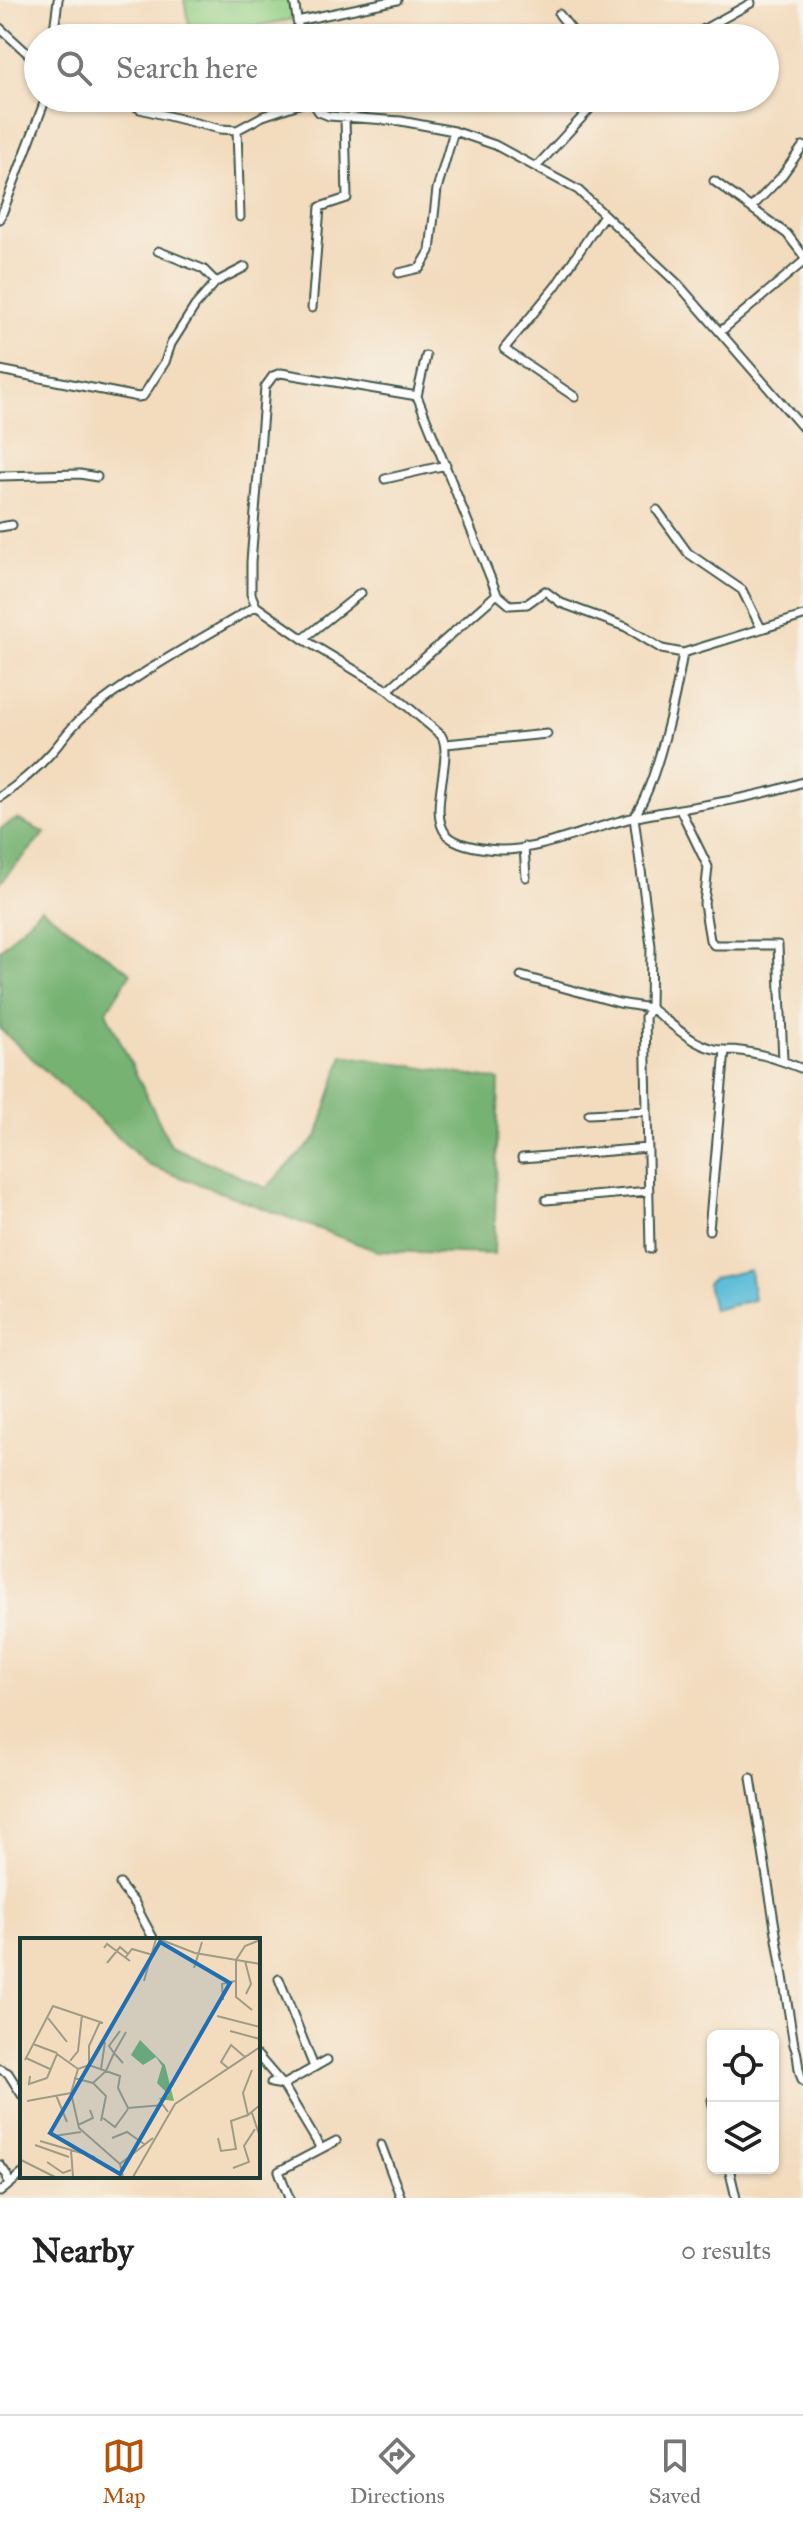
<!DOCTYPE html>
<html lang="en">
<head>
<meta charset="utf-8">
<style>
  :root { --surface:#fff; --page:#f2f2f2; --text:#222; --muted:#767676; --line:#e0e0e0; --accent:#b45309 }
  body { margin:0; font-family:"IM FELL Great Primer",serif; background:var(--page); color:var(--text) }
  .controls { position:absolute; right:24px; bottom:24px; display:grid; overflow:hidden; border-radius:12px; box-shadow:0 2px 6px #0004 }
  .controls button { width:72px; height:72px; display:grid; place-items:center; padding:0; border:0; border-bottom:2px solid var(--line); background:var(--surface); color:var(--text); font:40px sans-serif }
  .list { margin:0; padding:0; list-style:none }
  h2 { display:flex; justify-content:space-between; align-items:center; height:104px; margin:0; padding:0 32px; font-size:34px }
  h2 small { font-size:26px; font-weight:400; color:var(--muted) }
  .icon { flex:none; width:44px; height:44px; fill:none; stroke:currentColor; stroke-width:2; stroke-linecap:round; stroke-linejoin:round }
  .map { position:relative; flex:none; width:803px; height:2198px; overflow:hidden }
  .search { position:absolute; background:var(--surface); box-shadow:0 2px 6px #0004; left:24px; right:24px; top:24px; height:88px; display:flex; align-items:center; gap:20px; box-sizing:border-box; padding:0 28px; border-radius:44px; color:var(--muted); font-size:30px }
  .sheet { height:216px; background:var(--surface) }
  nav { display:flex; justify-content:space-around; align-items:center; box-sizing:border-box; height:112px; border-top:2px solid var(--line); background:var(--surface); font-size:22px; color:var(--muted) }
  nav a { display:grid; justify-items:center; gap:4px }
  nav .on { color:var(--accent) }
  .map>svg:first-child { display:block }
  .green { fill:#93cf84; stroke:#59865c; stroke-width:2 }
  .forest { fill:#76b272; stroke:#4a7853; stroke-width:2 }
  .water { fill:#5abcd8; stroke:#3c7c86; stroke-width:2 }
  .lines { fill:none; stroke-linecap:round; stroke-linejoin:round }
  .street-casing { stroke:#3f5549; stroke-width:11 }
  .street { stroke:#fff; stroke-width:7 }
  .inset-road { fill:none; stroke:#9e9c86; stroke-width:2 }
  .view { fill:#1f6fb2; fill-opacity:0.15; stroke:#1f6fb2; stroke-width:4 }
  .inset-edge { fill:none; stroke:#1f3d34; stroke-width:4 }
</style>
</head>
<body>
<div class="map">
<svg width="803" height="2198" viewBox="0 0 803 2198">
  <rect width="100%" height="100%" fill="#f7f3e8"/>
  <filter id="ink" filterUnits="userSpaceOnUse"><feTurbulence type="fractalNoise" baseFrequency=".0125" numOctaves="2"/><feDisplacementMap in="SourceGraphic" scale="16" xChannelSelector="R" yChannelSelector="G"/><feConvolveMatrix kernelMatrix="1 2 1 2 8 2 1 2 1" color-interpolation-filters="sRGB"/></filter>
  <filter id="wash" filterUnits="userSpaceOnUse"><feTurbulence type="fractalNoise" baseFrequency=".006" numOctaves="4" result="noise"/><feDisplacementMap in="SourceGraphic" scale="32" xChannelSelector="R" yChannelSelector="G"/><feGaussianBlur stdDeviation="1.8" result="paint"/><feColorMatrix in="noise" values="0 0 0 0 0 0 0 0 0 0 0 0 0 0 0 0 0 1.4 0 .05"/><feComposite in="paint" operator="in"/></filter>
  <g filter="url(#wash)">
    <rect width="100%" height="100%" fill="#f3dbbd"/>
    <path class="green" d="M184,0H289L293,19L192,38Z"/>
    <path class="forest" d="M17,819L45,833L0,883V829Z
      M41,908L131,973L106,1012L171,1146L266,1188L317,1137L343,1055L499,1080L494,1254L377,1251L148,1165L0,1029V950Z"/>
    <path class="water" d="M750,1270L754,1300L713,1310L707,1283L714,1278Z"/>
  </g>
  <g filter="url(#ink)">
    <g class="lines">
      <defs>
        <path id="street" d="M294,0L300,38
          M559,14L578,38
          M297,21L397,0
          M713,24L721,38
          M0,28L38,63
          M53,38L58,0
          M688,38L751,3
          M122,98L140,109L220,129L237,130L263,116L311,100L319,112L329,116L401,121L454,131L495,145L578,190L679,285L803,428
          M237,130L240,217
          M537,166L600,98
          M714,181L787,234L803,255
          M752,207L781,177L803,146
          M0,219L46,98
          M158,251L203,269L216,282
          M399,273L420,268L430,251L437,189L454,131
          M312,308L320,207L347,198L345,118
          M720,332L803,262
          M426,356L417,396L497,594L510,605L527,604L545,591L561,603L626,627L662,649L683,653L803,616
          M0,370L138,397L143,396L165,362L171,344L195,306L216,282L245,267
          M575,397L504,349L555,287L604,215
          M0,476L80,474L97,477
          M385,479L446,465
          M657,510L688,553L742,590L761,628
          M0,527L12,525
          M256,606L251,594V562L265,387L273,376L281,373L417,396
          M303,639L361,593
          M683,653C676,696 657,783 634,817L651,946L650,1008C672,1023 697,1051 725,1050L709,1230
          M388,690L497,594
          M446,744L547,734
          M0,797C19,784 36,770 51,753C63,740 71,726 84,716C136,673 198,641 256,606L303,639L388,690L441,735C455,756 426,813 447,835C458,846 484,849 499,850C541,851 594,826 636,817C692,806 748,800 803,782
          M680,809L708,867L704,904L710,940L714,945H778L783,1060
          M524,847L526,877
          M521,976L619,1003L650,1008L645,1017L650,1249
          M725,1050C752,1050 778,1059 803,1069
          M589,1114L647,1111
          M522,1158L648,1148
          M546,1200L649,1191
          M751,1778L794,2045C800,2057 796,2069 803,2081
          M120,1884C124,1893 132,1898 136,1905C141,1917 148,1928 154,1940
          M279,1979L314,2067
          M258,2056L283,2085L320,2147
          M0,2069L8,2073L22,2095
          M271,2083L283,2085L327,2060
          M712,2100L713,2105
          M381,2145L401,2198
          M0,2165L7,2175L8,2183
          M729,2168L736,2198
          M0,2192L22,2174
          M289,2198L279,2171L336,2141"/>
      </defs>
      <use href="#street" class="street-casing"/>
      <use href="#street" class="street"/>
    </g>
  </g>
  <g transform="translate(20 1938)">
    <rect width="240" height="240" fill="#f3dbbd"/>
    <path d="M120,102L145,127L154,163L138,161L149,157L137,145L142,128L136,119L123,127L111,117Z" fill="#76b272"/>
    <path class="inset-road" d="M139,1L175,15L240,26M84,10L87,6L110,23M105,20L112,11L133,17M225,23L231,46L226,56M87,25L100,9L108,16M174,30L182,4M124,43L136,1M203,62L202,46L215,43M232,72L216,59V22L225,8L240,2M197,78L240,89M28,80L47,104M210,93L240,101M13,106L37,115M6,120L30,131M5,122L33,68L83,85M50,123L58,113L62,77M103,125L94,115L106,94M69,127V108L80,84M208,130L201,124L211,107L225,119M58,131L51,155L59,190L100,226M81,131L85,104M232,132L223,155L228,177L240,167M10,138L9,146L27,140M27,140L37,116L58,131L69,127L100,138L98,150L108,170L143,167L148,174M54,140L73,145L86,158L81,183M73,145L86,133L94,115L89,108L100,93M36,157L47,184M7,163L51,155M232,175L240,199M83,180L95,189L108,171M58,187L73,180L70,172M34,198L61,194M92,200L107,194L124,206M198,200L201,213L216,211L211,183L228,177M20,203L75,219M15,207L49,219M51,212L53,239M1,222L35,239M27,224L43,235L51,232M213,230L229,224L224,208L235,191M103,239L100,226L133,200M113,239L155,166L240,109"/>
    <path class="view" d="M140,4L210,45L100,236L30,195Z"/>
    <rect width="240" height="240" class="inset-edge"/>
  </g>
</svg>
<div class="controls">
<button><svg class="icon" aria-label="locate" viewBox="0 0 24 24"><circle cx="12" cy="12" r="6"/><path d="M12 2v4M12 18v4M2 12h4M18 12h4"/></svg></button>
<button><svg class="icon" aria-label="layers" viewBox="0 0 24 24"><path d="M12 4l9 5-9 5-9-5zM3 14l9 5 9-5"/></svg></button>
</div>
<div class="search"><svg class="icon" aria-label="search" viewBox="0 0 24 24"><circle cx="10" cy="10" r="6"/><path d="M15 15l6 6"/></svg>Search here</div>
</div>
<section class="sheet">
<h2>Nearby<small>0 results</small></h2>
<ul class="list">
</ul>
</section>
<nav>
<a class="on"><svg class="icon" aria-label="map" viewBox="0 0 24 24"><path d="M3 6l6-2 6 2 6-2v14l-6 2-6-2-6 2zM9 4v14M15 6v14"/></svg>Map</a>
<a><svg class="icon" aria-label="directions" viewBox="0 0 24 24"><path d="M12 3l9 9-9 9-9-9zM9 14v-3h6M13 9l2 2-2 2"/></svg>Directions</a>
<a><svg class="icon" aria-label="saved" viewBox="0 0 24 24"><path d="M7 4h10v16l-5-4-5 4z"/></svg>Saved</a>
</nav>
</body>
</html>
